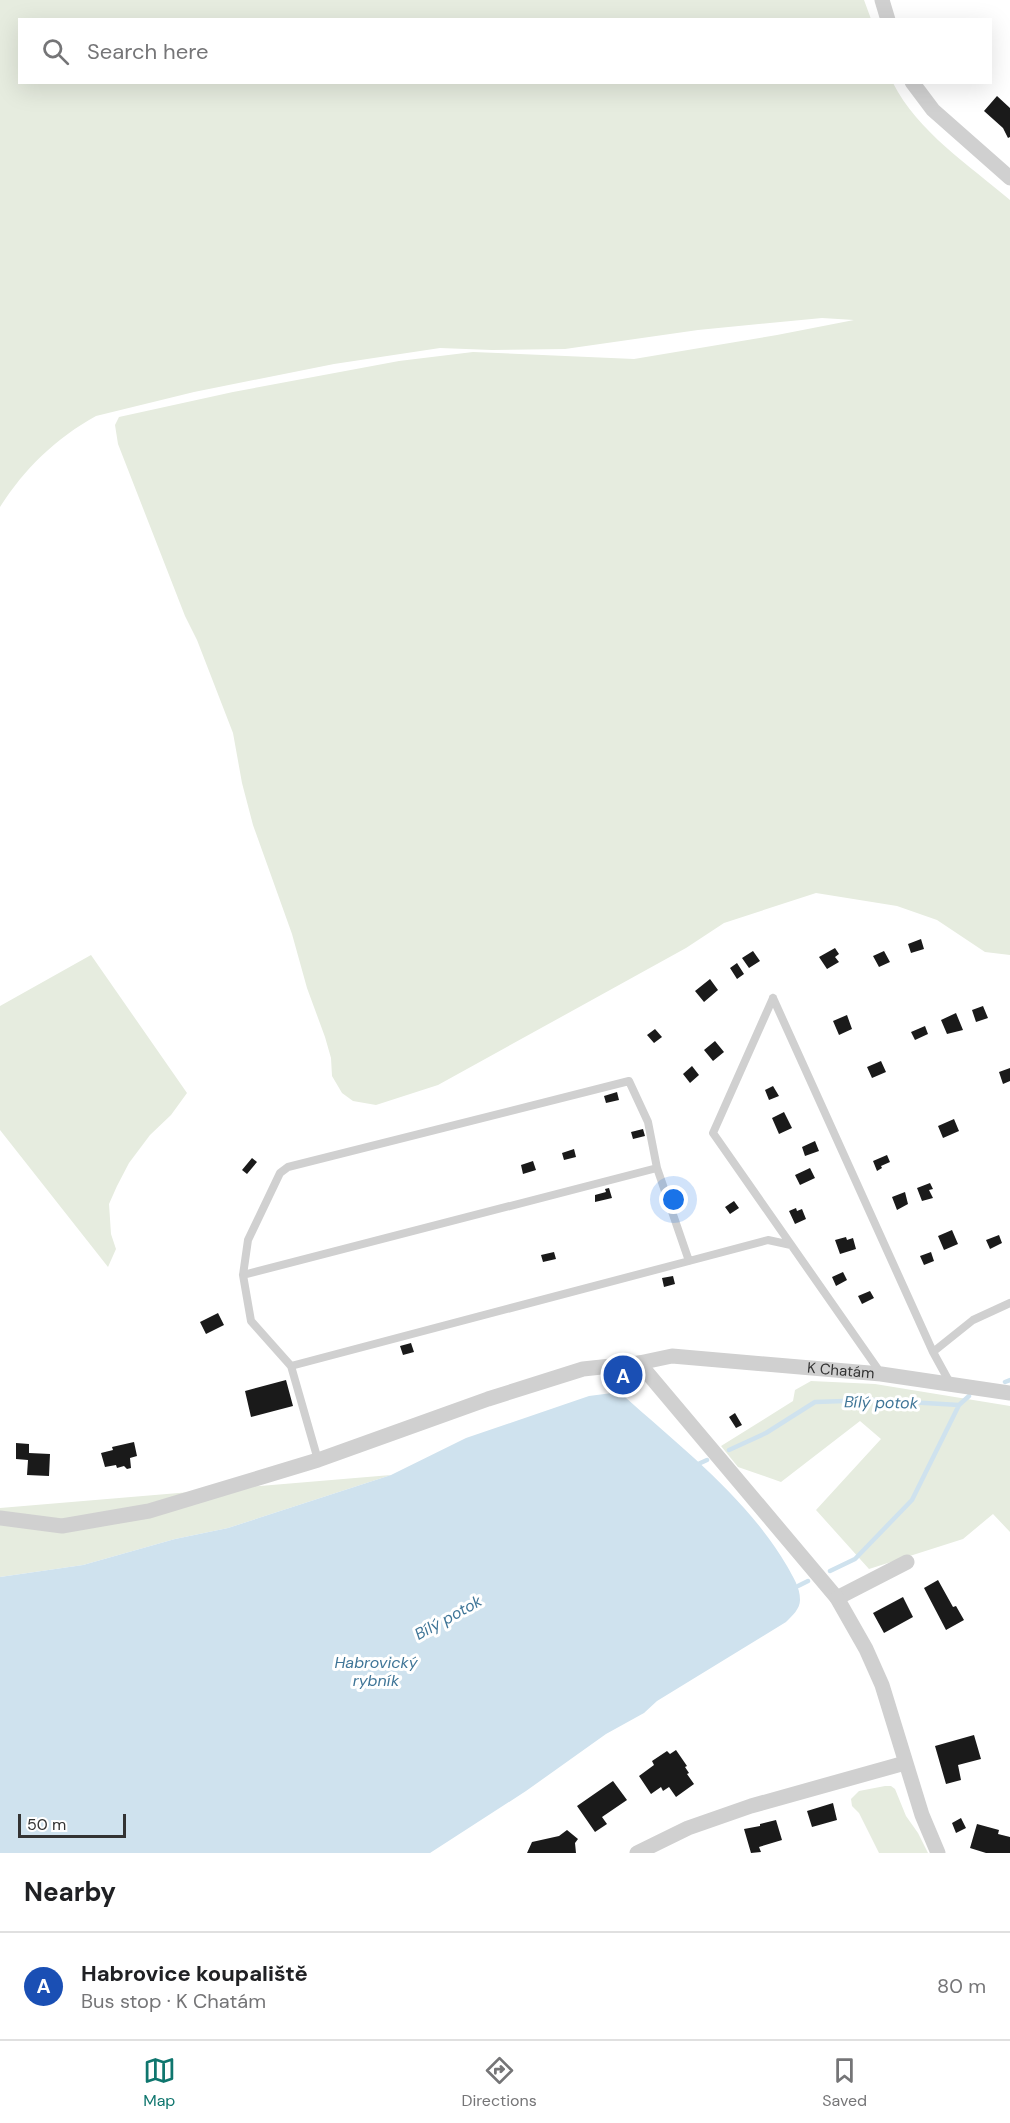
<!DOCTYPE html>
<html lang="en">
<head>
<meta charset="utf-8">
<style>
  :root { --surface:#fff; --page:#f2f2f2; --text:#202124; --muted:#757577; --line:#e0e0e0; --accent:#0f766e }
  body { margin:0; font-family:"DM Sans",sans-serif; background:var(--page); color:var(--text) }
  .scale { position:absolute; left:18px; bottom:15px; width:108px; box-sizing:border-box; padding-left:6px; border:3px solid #333; border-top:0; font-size:16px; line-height:21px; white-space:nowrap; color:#333; -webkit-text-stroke:4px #fff; paint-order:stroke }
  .you { position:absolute; left:674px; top:1200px; width:21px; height:21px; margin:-15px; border:4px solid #fff; border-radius:50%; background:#1a73e8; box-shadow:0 0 0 9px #1a73e833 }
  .badge { display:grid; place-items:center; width:39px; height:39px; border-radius:50%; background:var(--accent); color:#fff; font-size:20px; font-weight:700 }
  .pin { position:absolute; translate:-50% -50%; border:3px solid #fff; box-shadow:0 2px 6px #0006 }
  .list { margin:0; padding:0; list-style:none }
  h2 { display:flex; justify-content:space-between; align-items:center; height:78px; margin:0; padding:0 24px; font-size:26px }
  h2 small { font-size:20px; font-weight:400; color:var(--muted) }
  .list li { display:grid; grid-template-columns:39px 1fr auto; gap:18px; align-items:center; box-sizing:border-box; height:108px; padding:0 24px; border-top:2px solid var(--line) }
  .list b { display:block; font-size:22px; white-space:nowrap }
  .list p { margin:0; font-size:20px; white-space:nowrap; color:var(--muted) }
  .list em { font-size:20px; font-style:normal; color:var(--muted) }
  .icon { flex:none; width:33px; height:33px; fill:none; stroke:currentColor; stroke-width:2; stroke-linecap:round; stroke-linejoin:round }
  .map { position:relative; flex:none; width:1010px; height:1853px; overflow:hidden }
  .search { position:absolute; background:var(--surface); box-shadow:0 6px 24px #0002; left:18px; right:18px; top:18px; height:66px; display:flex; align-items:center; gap:15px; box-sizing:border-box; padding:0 21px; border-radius:0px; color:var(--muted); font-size:22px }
  .sheet { height:186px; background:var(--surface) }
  nav { display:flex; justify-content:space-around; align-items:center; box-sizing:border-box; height:84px; border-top:2px solid var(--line); background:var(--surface); font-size:16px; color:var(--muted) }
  nav a { display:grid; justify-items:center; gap:3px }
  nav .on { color:var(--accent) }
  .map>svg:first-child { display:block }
  .green { fill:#e6ecdf }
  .water { fill:#cfe2ee }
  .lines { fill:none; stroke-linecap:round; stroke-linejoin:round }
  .stream { stroke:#cfe2ee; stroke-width:4.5 }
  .building { fill:#1a1a1a }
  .lane { stroke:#d0d0d0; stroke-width:8 }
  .street { stroke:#d0d0d0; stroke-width:15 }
  .labels { text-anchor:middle; stroke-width:6; stroke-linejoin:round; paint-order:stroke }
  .street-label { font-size:15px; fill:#333; stroke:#fff }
  .water-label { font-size:16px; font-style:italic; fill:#3f7597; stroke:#fff }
</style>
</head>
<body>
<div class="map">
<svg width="1010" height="1853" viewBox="0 0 1010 1853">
  <rect width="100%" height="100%" fill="#fff"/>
  <path class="green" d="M0,0H864L871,19L20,20V82L893,83C918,132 969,165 1010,200V955L985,952L937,920L897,906L816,893L724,923L686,948L438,1085L376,1105L353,1101L342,1093L332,1076L331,1058L325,1037L307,988L292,934L253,825L242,783L233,733L197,640L185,616L118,444L115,425L119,417L233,392L399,361L473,352L634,359L777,335L854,320L822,318L698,330L565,349L492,350L440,348L334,364L194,392L96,416C56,438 24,469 0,507Z
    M91,955L187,1093L171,1115L150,1135L129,1163L117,1186L109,1204L111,1234L116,1249L108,1267L0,1130V1006Z
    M811,1381L875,1384L1010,1406V1532L993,1514L963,1539L869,1569L816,1510L881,1439L860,1421L781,1482L738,1467L721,1446L793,1401L795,1390Z
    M391,1475L228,1528L175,1539L83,1565L0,1577V1508Z
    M885,1786H891L895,1789L906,1816L918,1833L928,1853H879L859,1813L852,1806L851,1799L859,1791Z"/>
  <path class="water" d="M612,1393L625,1397C683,1449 747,1498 787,1566C793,1577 800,1587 800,1600C800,1609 792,1616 786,1622L657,1701L644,1713L606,1734L526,1791L430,1853H0V1577L83,1565L175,1539L228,1528L391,1475L466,1438L589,1396Z"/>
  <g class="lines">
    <path class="stream" d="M1005,1382L1010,1380
      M729,1450L766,1433L815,1402L874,1400L959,1405L969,1396
      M696,1465L707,1460
      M830,1571L855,1559L912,1500L959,1405
      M798,1586L808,1581"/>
  </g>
  <path class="building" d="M997,96L1010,108V137L1008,138L1003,128L984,111Z
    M921,939L924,949L911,953L908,944Z
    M835,948L839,954L835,957L839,962L827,969L819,957Z
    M753,951L760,961L749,968L742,958Z
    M884,951L890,962L879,967L873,956Z
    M737,963L744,974L737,979L730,968Z
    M710,979L718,990L704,1002L695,991Z
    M983,1006L988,1018L976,1022L972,1010Z
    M956,1013L963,1030L947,1034L941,1020Z
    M847,1015L852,1029L839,1035L833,1021Z
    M925,1026L928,1034L915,1040L911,1032Z
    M655,1029L662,1037L654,1043L647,1035Z
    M715,1041L724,1052L713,1061L704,1050Z
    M881,1061L886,1072L872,1078L867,1067Z
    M692,1066L699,1075L690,1083L683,1074Z
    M1010,1068V1081L1003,1084L999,1072Z
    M773,1086L779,1096L769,1100L765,1090Z
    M617,1092L619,1100L606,1103L604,1096Z
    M784,1112L792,1128L779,1134L772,1118Z
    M954,1119L959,1131L943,1138L938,1126Z
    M643,1129L645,1136L633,1139L631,1132Z
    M815,1141L819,1151L805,1156L802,1147Z
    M574,1149L576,1157L564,1160L562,1153Z
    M887,1155L890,1162L881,1166L882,1168L877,1171L873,1161Z
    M252,1158L257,1162L247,1174L242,1170Z
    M533,1161L536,1170L523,1174L521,1165Z
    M810,1168L815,1178L800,1185L795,1175Z
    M930,1183L933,1189L929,1190L933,1198L922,1201L917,1188Z
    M609,1188L612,1198L595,1202V1195L606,1192L605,1189Z
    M905,1192L908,1204L897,1210L892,1197Z
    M734,1201L739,1208L730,1214L725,1207Z
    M796,1208L797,1211L802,1209L806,1219L795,1224L789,1211Z
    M952,1230L958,1244L944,1250L938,1236Z
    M999,1235L1002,1243L990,1249L986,1240Z
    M846,1237L847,1240L853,1238L856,1249L840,1254L835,1240Z
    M554,1252L556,1259L543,1262L541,1255Z
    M931,1252L934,1261L924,1265L920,1256Z
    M843,1272L847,1280L836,1286L832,1277Z
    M673,1276L675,1284L664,1287L662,1278Z
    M870,1291L874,1298L862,1304L858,1296Z
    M218,1313L224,1325L206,1334L200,1322Z
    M411,1343L414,1352L403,1355L400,1346Z
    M286,1380L293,1406L251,1417L245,1391Z
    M735,1413L742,1425L736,1428L729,1417Z
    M134,1442L137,1456L130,1458L131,1468L127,1469L124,1466L117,1468L116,1465L105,1467L101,1453L113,1450L112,1447Z
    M16,1443L29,1444V1453L50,1454L49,1476L27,1475L28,1460L16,1459Z
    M938,1580L953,1607L956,1606L964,1620L946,1630L924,1588Z
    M903,1597L913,1617L884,1633L873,1613Z
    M974,1735L981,1759L958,1765L961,1780L946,1784L935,1746Z
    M676,1750L687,1766L685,1767L689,1773L687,1774L694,1784L676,1797L669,1787L663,1791L661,1787L651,1794L639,1776L654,1765L652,1761L667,1751L670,1754Z
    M613,1781L627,1800L602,1817L607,1824L595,1832L577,1806Z
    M833,1803L837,1820L812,1827L807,1811Z
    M961,1818L966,1828L956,1833L952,1823Z
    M776,1820L782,1840L759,1847L761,1852L751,1853L744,1829L760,1826V1824Z
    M977,1824L999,1830L998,1834L1010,1837V1853H986L970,1848Z
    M567,1830L578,1839L575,1843L576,1853H527L532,1842L559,1836Z"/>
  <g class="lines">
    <path class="lane" d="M773,998L713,1133L880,1372
      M773,998L933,1352L950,1383
      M243,1275L657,1168
      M933,1352L973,1320L1010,1303
      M291,1366L689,1261
      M318,1460L291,1366L251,1321L243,1275L248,1240L280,1173L288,1167L629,1081L648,1122L657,1168L689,1261L768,1240L791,1245"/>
    <g class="street">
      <path d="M882,0L888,20"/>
      <path d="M912,82L933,110L1010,178"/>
      <path d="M639,1363L837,1598L907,1562"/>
      <path id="s1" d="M0,1518L62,1526L149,1511L318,1460L488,1399L583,1369L639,1363L672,1356L881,1374L1010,1393"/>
      <path d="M837,1598L866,1649L882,1685L922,1815L938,1853"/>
      <path d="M637,1853L688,1828L751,1806L905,1763"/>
    </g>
  </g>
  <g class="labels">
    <g class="street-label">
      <text dy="5" stroke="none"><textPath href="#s1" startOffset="867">K Chatám</textPath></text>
    </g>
    <g class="water-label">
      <text transform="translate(881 1402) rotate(1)" y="6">Bílý potok</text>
      <text transform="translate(448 1617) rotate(-29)" y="6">Bílý potok</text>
      <text x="376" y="1668">Habrovický<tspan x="376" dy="18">rybník</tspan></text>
    </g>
  </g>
</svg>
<div class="scale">50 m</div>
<div class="you"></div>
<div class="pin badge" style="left:623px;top:1375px;background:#1a4fb4">A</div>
<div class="search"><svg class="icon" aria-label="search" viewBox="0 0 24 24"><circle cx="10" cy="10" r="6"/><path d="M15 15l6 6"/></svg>Search here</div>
</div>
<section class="sheet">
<h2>Nearby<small></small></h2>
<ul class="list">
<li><span class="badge" style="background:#1a4fb4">A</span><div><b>Habrovice koupaliště</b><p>Bus stop · K Chatám</p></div><em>80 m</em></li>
</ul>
</section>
<nav>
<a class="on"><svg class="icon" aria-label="map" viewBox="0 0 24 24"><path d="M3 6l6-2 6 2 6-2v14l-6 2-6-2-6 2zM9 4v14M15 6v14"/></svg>Map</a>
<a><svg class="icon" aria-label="directions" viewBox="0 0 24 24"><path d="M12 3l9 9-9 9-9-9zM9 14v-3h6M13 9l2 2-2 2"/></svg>Directions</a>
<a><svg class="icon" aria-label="saved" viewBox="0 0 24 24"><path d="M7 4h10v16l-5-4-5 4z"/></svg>Saved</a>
</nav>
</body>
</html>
